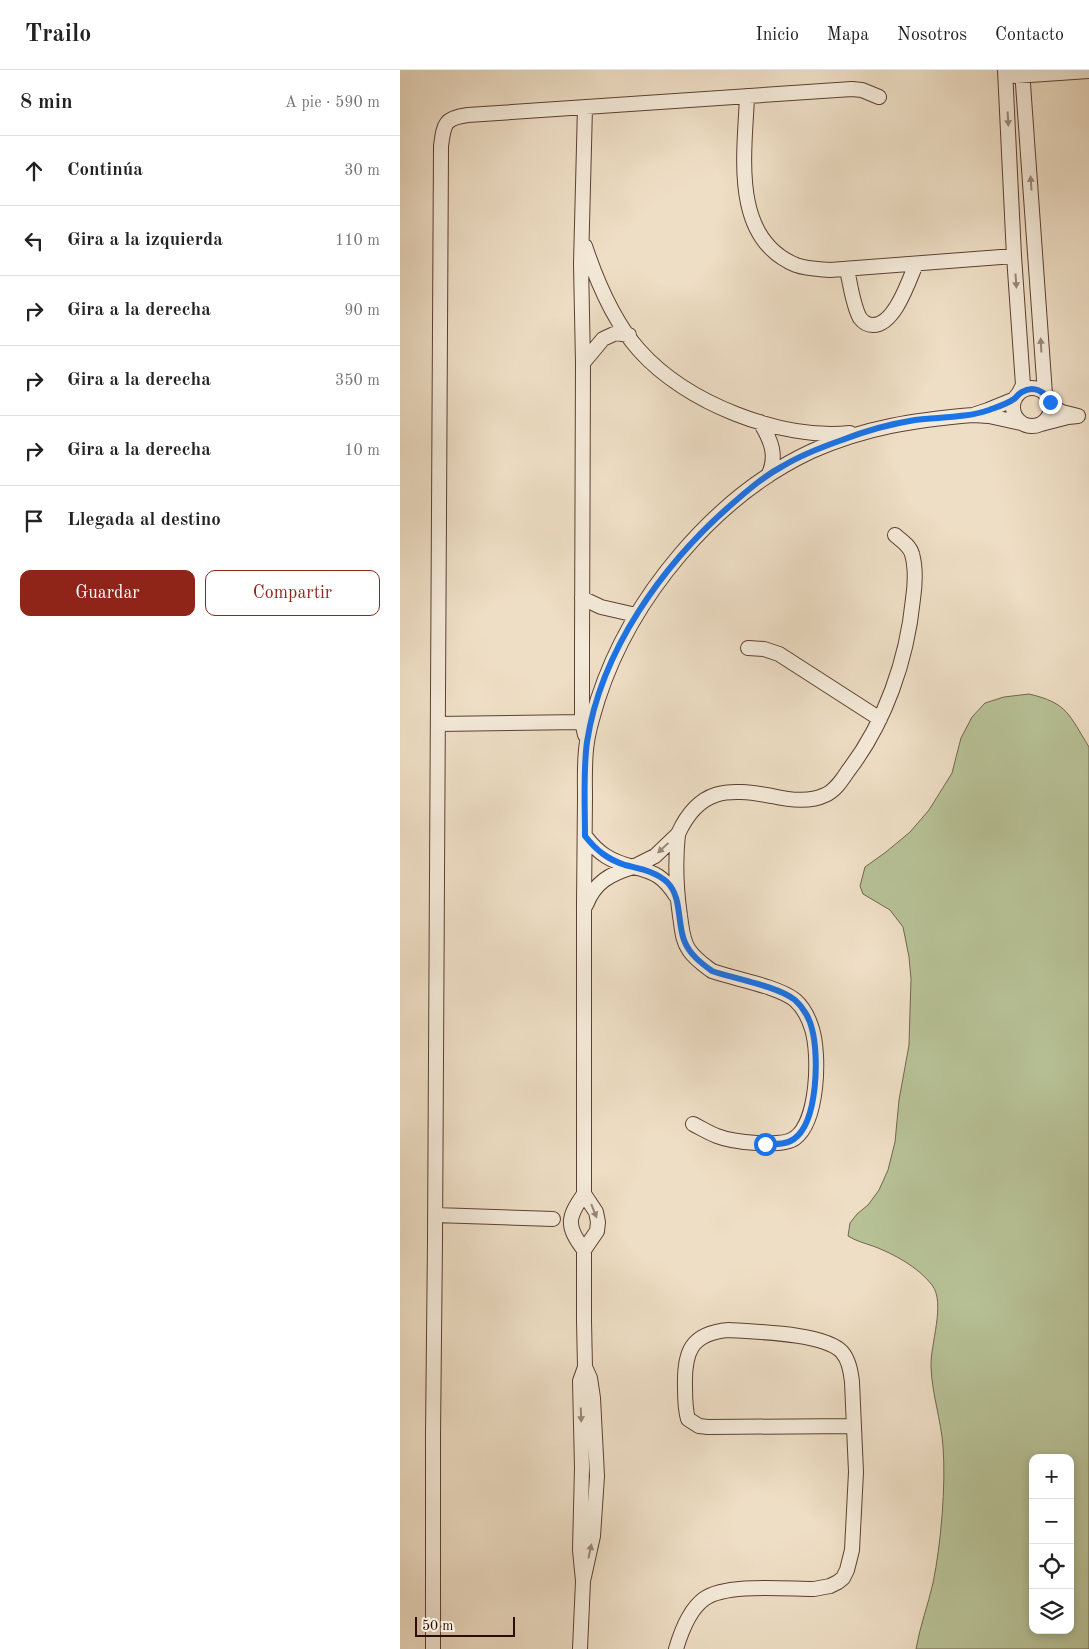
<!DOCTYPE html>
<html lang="es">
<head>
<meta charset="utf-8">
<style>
  :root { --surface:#fff; --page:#f2f2f2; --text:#222; --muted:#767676; --line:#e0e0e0; --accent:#8f2418 }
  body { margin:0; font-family:"Old Standard TT",serif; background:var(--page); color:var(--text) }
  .controls { position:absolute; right:15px; bottom:15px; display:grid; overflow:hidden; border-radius:10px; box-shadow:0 2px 8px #0003 }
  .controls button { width:45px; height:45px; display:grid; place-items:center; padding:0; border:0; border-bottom:1px solid var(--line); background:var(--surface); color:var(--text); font:25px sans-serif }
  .scale { position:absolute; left:15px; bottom:12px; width:100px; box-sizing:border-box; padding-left:5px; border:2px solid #2d0c01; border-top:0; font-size:14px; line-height:18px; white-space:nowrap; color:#2d0c01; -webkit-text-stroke:4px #f4ead9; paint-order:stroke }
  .stop { position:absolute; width:15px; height:15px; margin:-11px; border:4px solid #1a73e8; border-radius:50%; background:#fff }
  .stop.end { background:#1a73e8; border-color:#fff; box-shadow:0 1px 5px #0008 }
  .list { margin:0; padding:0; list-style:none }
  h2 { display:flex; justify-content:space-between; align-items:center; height:65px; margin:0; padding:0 20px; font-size:21px }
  h2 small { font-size:16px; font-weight:400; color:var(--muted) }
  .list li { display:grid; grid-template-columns:32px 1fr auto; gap:15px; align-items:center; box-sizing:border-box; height:70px; padding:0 20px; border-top:1px solid var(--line) }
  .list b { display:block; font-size:19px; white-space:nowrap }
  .list em { font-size:16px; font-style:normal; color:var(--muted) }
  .actions { display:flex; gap:10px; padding:15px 20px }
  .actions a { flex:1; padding:11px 0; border:1px solid var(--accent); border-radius:10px; text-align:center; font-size:18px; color:var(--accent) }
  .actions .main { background:var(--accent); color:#fff }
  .icon { flex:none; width:28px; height:28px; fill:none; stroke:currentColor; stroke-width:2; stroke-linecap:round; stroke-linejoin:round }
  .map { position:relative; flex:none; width:689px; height:1579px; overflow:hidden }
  header { display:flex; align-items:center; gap:30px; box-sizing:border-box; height:70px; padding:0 25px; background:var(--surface); border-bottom:1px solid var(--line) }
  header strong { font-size:24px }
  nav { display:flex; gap:28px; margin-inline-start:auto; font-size:18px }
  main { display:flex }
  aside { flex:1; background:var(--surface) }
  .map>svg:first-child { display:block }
  .green { fill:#b7c196; stroke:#72664c; fill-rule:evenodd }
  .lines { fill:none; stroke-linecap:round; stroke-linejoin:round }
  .street-casing { stroke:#5d4032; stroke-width:16 }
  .street { stroke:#f4ead9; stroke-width:14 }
  .oneway { fill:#9a8678 }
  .route { stroke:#1a73e8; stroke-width:6 }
</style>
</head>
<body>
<header>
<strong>Trailo</strong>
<nav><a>Inicio</a><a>Mapa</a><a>Nosotros</a><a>Contacto</a></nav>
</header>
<main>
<aside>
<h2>8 min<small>A pie · 590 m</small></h2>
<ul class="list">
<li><svg class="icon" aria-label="ahead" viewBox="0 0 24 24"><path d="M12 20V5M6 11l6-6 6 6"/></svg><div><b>Continúa</b></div><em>30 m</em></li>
<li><svg class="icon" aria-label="left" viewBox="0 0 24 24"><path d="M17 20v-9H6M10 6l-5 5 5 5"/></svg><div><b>Gira a la izquierda</b></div><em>110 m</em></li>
<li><svg class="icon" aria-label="right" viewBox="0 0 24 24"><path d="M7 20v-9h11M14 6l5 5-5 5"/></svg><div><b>Gira a la derecha</b></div><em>90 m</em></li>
<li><svg class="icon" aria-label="right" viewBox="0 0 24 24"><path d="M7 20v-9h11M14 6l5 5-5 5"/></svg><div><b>Gira a la derecha</b></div><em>350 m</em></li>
<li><svg class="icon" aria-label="right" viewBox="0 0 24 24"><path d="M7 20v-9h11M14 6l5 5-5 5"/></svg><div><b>Gira a la derecha</b></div><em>10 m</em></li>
<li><svg class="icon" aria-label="arrive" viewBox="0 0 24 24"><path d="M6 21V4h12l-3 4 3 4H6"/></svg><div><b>Llegada al destino</b></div></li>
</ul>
<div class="actions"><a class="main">Guardar</a><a>Compartir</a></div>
</aside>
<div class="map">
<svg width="689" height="1579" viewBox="0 0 689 1579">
  <rect width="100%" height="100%" fill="#eedec5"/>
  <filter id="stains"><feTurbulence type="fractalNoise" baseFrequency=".004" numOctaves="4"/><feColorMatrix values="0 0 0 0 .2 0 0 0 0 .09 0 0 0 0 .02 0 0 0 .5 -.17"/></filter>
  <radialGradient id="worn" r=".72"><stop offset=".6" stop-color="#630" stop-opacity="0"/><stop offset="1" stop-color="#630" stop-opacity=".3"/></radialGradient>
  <path class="green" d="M629,624C668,633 669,645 689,677V1579H516C520,1556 528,1535 533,1513C541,1474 546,1416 543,1376C541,1350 532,1324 531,1297C530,1275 546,1233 532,1215C518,1197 494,1184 473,1176C464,1173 456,1171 448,1166L450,1153L457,1144L468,1135L479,1120L488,1100L495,1072L499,1030L509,975L511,909L509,887L503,857L490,840L463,824L460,816L465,797L486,782L510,762L529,740L552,703L561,668L572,647L585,633L604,627ZM633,1388H670V1560H633Z"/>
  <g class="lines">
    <defs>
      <path id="street" d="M605,0L614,186L623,315L619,323
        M622,0L645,324
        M615,6L689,1
        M347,26C345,82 330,168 396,195C407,199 419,199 430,200L614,186
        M185,176C197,212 214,252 239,280C286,333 380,370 450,363
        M447,199C450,213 453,236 460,248C463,252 468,255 473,255C495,255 509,210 516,194
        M183,293L203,269L216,263L229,265
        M613 337a19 19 0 1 1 38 0a19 19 0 1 1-38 0Z
        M615,329L588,340L573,345L589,346L621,353
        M360,352C371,370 378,386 368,406
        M641,354L668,347L678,346L662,342L650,336
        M182,528L201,537L236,545
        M348,578L364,579L379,584L480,649
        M38,654L182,652L191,648
        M185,665L182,652V578L183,293L181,194L185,37
        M278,764C299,718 327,718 372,726C389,730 409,733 425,725C435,721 442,710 448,701C485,653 507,590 513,529C515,515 516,498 512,484C510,476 501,470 495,465
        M185,766C199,784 210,791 233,797C210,804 195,812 186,835
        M276,826C264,807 255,802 233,797L255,786L278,764C275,792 276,818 280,846C282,858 282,870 289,880C295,889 304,895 312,901C335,909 377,916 395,930C403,937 409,949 412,959C420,985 418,1051 395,1068C382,1078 332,1072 317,1066C309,1063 301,1058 293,1054
        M184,1124C184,1027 184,930 184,833C184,798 185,762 185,727C185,709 184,690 187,672C189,657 194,643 198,629C231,527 315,426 412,381C466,357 515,350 573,345
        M35,1145L153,1149
        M184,1180C166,1156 167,1148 184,1124L196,1142L198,1152L197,1161L184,1180V1251L185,1297L190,1308L193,1328L197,1406L193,1466L183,1511L180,1480L182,1398L180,1311L185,1297
        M33,1579V1366L35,1170L41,76C44,54 44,48 68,45L452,19L462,20L479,27
        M180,1579L183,1511
        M276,1579C281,1562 289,1540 304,1529C326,1513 386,1519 414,1519L430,1516L438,1512L443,1508L447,1500L452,1480L456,1402L452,1312C451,1302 449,1290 442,1282C424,1263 356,1262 329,1260C290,1263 284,1283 285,1317C285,1328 285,1339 288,1349L299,1356L308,1357L454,1356"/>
    </defs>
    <use href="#street" class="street-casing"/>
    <use href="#street" class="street"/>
  </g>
  <defs><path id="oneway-solid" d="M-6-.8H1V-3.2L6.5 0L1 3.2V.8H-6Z" transform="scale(1.25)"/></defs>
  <g class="oneway">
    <use href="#oneway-solid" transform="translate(608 49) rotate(87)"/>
    <use href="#oneway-solid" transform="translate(631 113) rotate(-94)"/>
    <use href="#oneway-solid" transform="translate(616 211) rotate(86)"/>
    <use href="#oneway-solid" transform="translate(641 275) rotate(-93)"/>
    <use href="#oneway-solid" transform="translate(263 778) rotate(137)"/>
    <use href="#oneway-solid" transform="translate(194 1141) rotate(68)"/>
    <use href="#oneway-solid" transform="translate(181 1345) rotate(88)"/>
    <use href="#oneway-solid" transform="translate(190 1481) rotate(-78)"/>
  </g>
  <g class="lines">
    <path class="route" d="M365,1074C375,1074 386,1075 394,1069C418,1052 419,985 412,959C410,949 403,937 395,930C377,916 335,909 312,901C301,893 289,884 284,870C277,851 282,827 267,812C255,801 240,799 225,795C207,789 196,780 185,766C185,736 183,701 187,672C201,580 263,494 332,434C348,420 364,406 383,396C401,385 422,377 442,370C465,361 490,354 515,350C539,347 566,348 589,340C597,337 607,334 614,329C617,327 618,324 622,322C633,315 645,321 650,332"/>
  </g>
  <rect width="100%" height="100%" filter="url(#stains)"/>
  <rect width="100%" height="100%" fill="url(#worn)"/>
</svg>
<div class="controls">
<button>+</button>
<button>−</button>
<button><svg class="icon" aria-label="locate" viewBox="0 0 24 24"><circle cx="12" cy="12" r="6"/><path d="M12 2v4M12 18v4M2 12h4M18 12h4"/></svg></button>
<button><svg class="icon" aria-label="layers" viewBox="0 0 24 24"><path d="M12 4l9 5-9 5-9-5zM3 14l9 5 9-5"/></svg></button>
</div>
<div class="scale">50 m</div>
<div class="stop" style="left:365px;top:1074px"></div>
<div class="stop end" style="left:650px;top:332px"></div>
</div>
</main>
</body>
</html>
